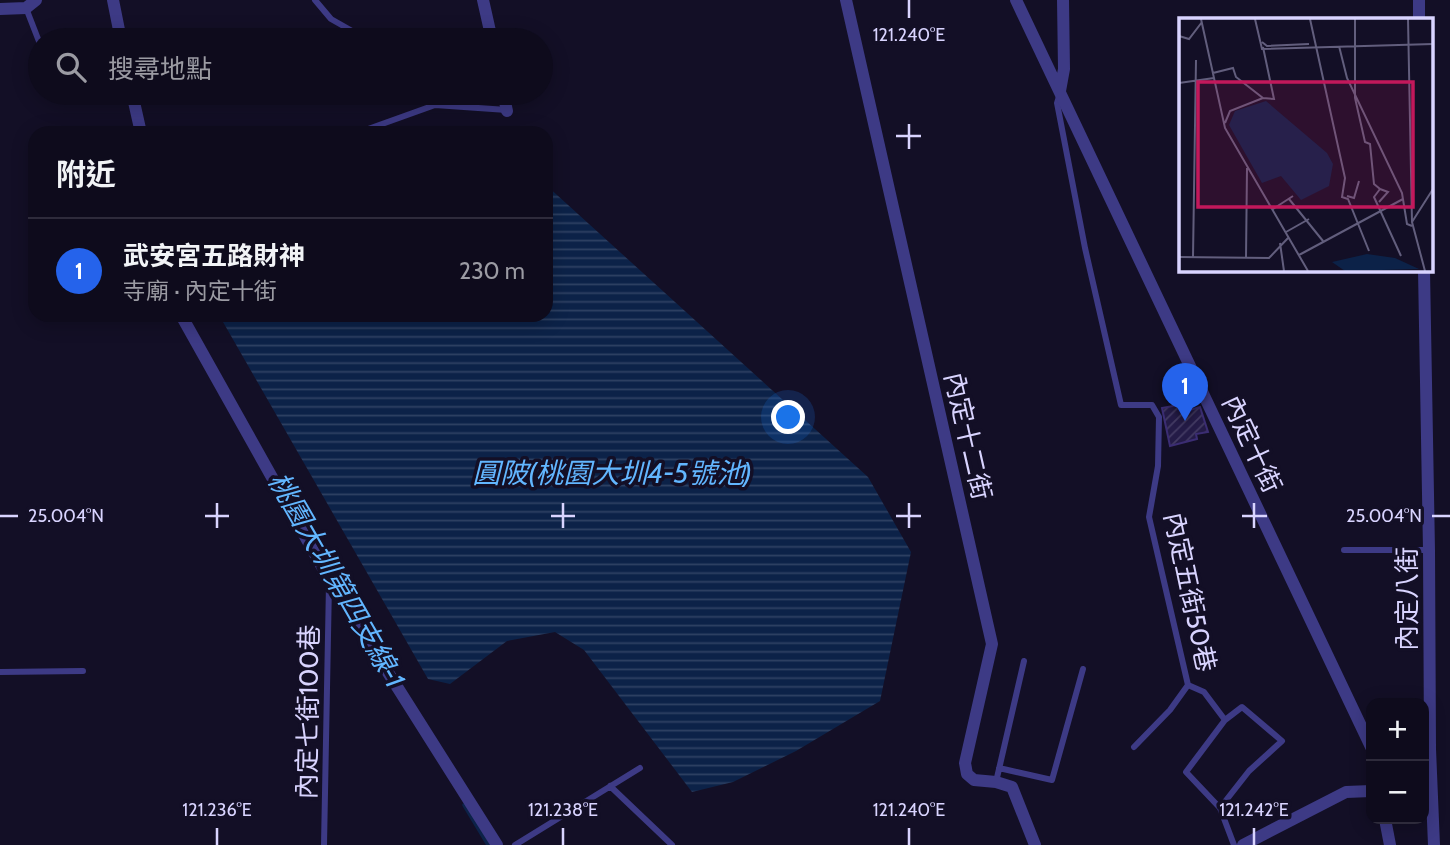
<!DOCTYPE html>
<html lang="zh-TW">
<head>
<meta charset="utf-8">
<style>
  :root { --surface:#0e0b1c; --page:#1c1929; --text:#f1f3f6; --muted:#9b9ba3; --line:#2e2b3b; --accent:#2563eb }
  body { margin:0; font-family:Cabin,"Noto Sans TC",sans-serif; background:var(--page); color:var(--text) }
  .controls { position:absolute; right:21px; bottom:21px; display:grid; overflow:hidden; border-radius:14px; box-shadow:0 4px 18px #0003 }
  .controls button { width:63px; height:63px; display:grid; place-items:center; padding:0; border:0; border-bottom:2px solid var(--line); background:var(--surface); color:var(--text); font:35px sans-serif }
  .you { position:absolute; left:789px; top:418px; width:24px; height:24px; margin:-18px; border:5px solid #fff; border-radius:50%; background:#1a73e8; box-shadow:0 0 0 10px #1a73e833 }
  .badge { display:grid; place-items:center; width:46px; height:46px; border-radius:50%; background:var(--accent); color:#fff; font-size:23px; font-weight:700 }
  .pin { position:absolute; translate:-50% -58px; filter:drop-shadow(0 2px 4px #0008) }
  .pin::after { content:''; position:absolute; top:37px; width:24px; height:21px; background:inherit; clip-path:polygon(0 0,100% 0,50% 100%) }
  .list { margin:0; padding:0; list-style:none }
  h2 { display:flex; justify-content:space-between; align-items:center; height:91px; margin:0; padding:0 28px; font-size:30px }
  h2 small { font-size:23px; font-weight:400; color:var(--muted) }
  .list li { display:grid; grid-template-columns:46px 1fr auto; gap:21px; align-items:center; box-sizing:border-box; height:105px; padding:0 28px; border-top:2px solid var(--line) }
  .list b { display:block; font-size:26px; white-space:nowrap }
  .list p { margin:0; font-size:23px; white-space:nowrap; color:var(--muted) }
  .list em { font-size:23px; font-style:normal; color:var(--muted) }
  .icon { flex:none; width:38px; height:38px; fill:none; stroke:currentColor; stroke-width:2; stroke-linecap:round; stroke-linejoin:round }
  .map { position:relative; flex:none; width:1450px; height:845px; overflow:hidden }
  .search { position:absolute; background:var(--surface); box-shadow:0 4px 18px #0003; left:28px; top:28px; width:525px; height:77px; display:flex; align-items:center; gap:18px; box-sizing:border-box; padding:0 24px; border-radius:38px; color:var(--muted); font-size:26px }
  .panel { position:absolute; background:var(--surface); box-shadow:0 4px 18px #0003; left:28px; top:126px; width:525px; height:196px; border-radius:21px }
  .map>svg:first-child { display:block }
  .water { fill:url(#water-rules) }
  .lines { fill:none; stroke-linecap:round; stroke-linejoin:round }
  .stream { stroke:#0c2248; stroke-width:3.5 }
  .building { fill:url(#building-hatch); stroke:#3b2d73; stroke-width:2 }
  .service { stroke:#3d3a85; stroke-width:6 }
  .minor { stroke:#3d3a85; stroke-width:12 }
  .ticks { fill:none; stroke:#d9d4ff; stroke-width:2.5 }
  .labels { text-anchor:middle; stroke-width:7; stroke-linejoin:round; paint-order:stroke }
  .street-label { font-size:26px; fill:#d9d4ff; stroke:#130f26 }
  .water-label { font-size:28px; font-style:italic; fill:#62b6ff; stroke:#130f26 }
  .inset-road { fill:none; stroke:#625e7d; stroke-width:2 }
  .view { fill:#c2185b; fill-opacity:0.15; stroke:#c2185b; stroke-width:3.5 }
  .inset-edge { fill:none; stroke:#d9d4ff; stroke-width:3.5 }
  .ticks-label { font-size:18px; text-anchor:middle; fill:#d9d4ff; stroke:#130f26; stroke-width:7; stroke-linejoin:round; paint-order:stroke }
</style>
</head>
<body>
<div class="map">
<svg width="1450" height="845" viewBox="0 0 1450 845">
  <defs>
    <pattern id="water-rules" width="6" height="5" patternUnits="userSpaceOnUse" patternTransform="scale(1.75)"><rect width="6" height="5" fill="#0c2248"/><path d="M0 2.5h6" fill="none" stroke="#2f4163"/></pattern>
    <pattern id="building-hatch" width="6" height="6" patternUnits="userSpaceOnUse" patternTransform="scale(1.75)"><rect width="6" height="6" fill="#241b47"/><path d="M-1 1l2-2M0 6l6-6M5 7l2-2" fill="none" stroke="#433b63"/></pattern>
  </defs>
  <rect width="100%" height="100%" fill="#130f26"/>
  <path class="water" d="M546,185L868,477L911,552L880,701L796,751L733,782L692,792L584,650L555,632L507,641L450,684L428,679L219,315H546Z"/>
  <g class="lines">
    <path class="stream" d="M328,564L336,579
      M464,805L488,845"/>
  </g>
  <path class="building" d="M1189,403L1190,410L1200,407L1208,432L1196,434L1197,439L1170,446L1162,408Z"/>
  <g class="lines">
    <path class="service" d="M315,0L331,19L368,40
      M26,8L40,44
      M423,93L435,105L507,110
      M1060,93L1057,103L1085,248L1121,405H1152L1159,417L1158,466L1149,517L1188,685L1204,692L1225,720L1186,772L1220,808L1234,845
      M357,133L435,105
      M1344,550H1429
      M0,672L83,671
      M1134,747L1170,710L1188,685
      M999,768L1052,780L1083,669
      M996,782L1024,661
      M610,786L672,845
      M1220,808L1249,771L1282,741L1242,707L1225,720
      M324,845L329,584
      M515,845L640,768"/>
    <path class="minor" d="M113,0L121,40
      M483,0L492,40
      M846,0L992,644L965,763L967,774L974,780L996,782L1012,787L1035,845
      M1016,0L1371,747
      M1419,0V19
      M0,9L26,8L36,0
      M1060,91L1064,69L1063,0
      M132,93L141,133
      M503,93L507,111
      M1424,270L1429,550L1430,749L1434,845
      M181,315L329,579L497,845
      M1385,819L1390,845
      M1243,845L1346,792L1371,791"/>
  </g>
  <path class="ticks" d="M909,0V18M909,124V149M896,136H921M217,503V528M563,503V528M909,503V528M1254,503V528M0,516H18M205,516H229M551,516H575M896,516H921M1242,516H1267M1432,516H1450M217,828V845M563,828V845M909,828V845M1254,828V845"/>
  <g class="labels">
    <g class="street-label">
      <text transform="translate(968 436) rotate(77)" y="9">內定十二街</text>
      <text transform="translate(1252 444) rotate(65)" y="9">內定十街</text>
      <text transform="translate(1190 592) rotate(78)" y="9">內定五街50巷</text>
      <text transform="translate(1407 599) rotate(-90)" y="9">內定八街</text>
      <text transform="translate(308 712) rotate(-89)" y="9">內定七街100巷</text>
    </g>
    <g class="water-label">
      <text x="612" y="483">圓陂(桃園大圳4-5號池)</text>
      <text transform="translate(337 580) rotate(60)" y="10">桃園大圳第四支線-1</text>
    </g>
  </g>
  <g transform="translate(1179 18)">
    <rect width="254" height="254" fill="#130f26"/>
    <path d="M87,83L148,135L154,146L150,168L122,182L102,158L83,165L50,107L56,93ZM188,236L216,240L240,251L166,253L153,244Z" fill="#0c2248"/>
    <path class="inset-road" d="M22,1L46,110L129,253M76,1L83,31L254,26M131,1L166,160L163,179L169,181L190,233M176,1V80L186,124L191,126L195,166L201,171L195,179L222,238M229,1L233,204L246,253M0,18L10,21L23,4M83,24L88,28L130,26M160,28L168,60L223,175L228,206L233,208M34,55L54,50L57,59L84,80L95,81L84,29M0,65L35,60M46,105L51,93L84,80M168,178L175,180L180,163M110,181L144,223M200,184L209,174L201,171M94,191L114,178M233,204L254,171M107,214L130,201M101,225L105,253M120,237L224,181M0,239L90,240L110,219M14,239L17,42M67,240L68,150"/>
    <path class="view" d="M19,64H234V189H19Z"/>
    <rect width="254" height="254" class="inset-edge"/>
  </g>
  <g class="ticks-label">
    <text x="909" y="41">121.240°E</text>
    <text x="66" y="522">25.004°N</text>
    <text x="1384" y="522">25.004°N</text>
    <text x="217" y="816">121.236°E</text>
    <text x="563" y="816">121.238°E</text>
    <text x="909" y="816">121.240°E</text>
    <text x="1254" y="816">121.242°E</text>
  </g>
</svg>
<div class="controls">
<button>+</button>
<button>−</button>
</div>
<div class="you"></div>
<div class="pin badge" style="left:1185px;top:421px">1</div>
<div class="search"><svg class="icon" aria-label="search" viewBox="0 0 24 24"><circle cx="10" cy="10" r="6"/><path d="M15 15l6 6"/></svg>搜尋地點</div>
<section class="panel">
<h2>附近<small></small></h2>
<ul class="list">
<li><span class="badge">1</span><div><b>武安宮五路財神</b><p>寺廟 · 內定十街</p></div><em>230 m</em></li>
</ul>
</section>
</div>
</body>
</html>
